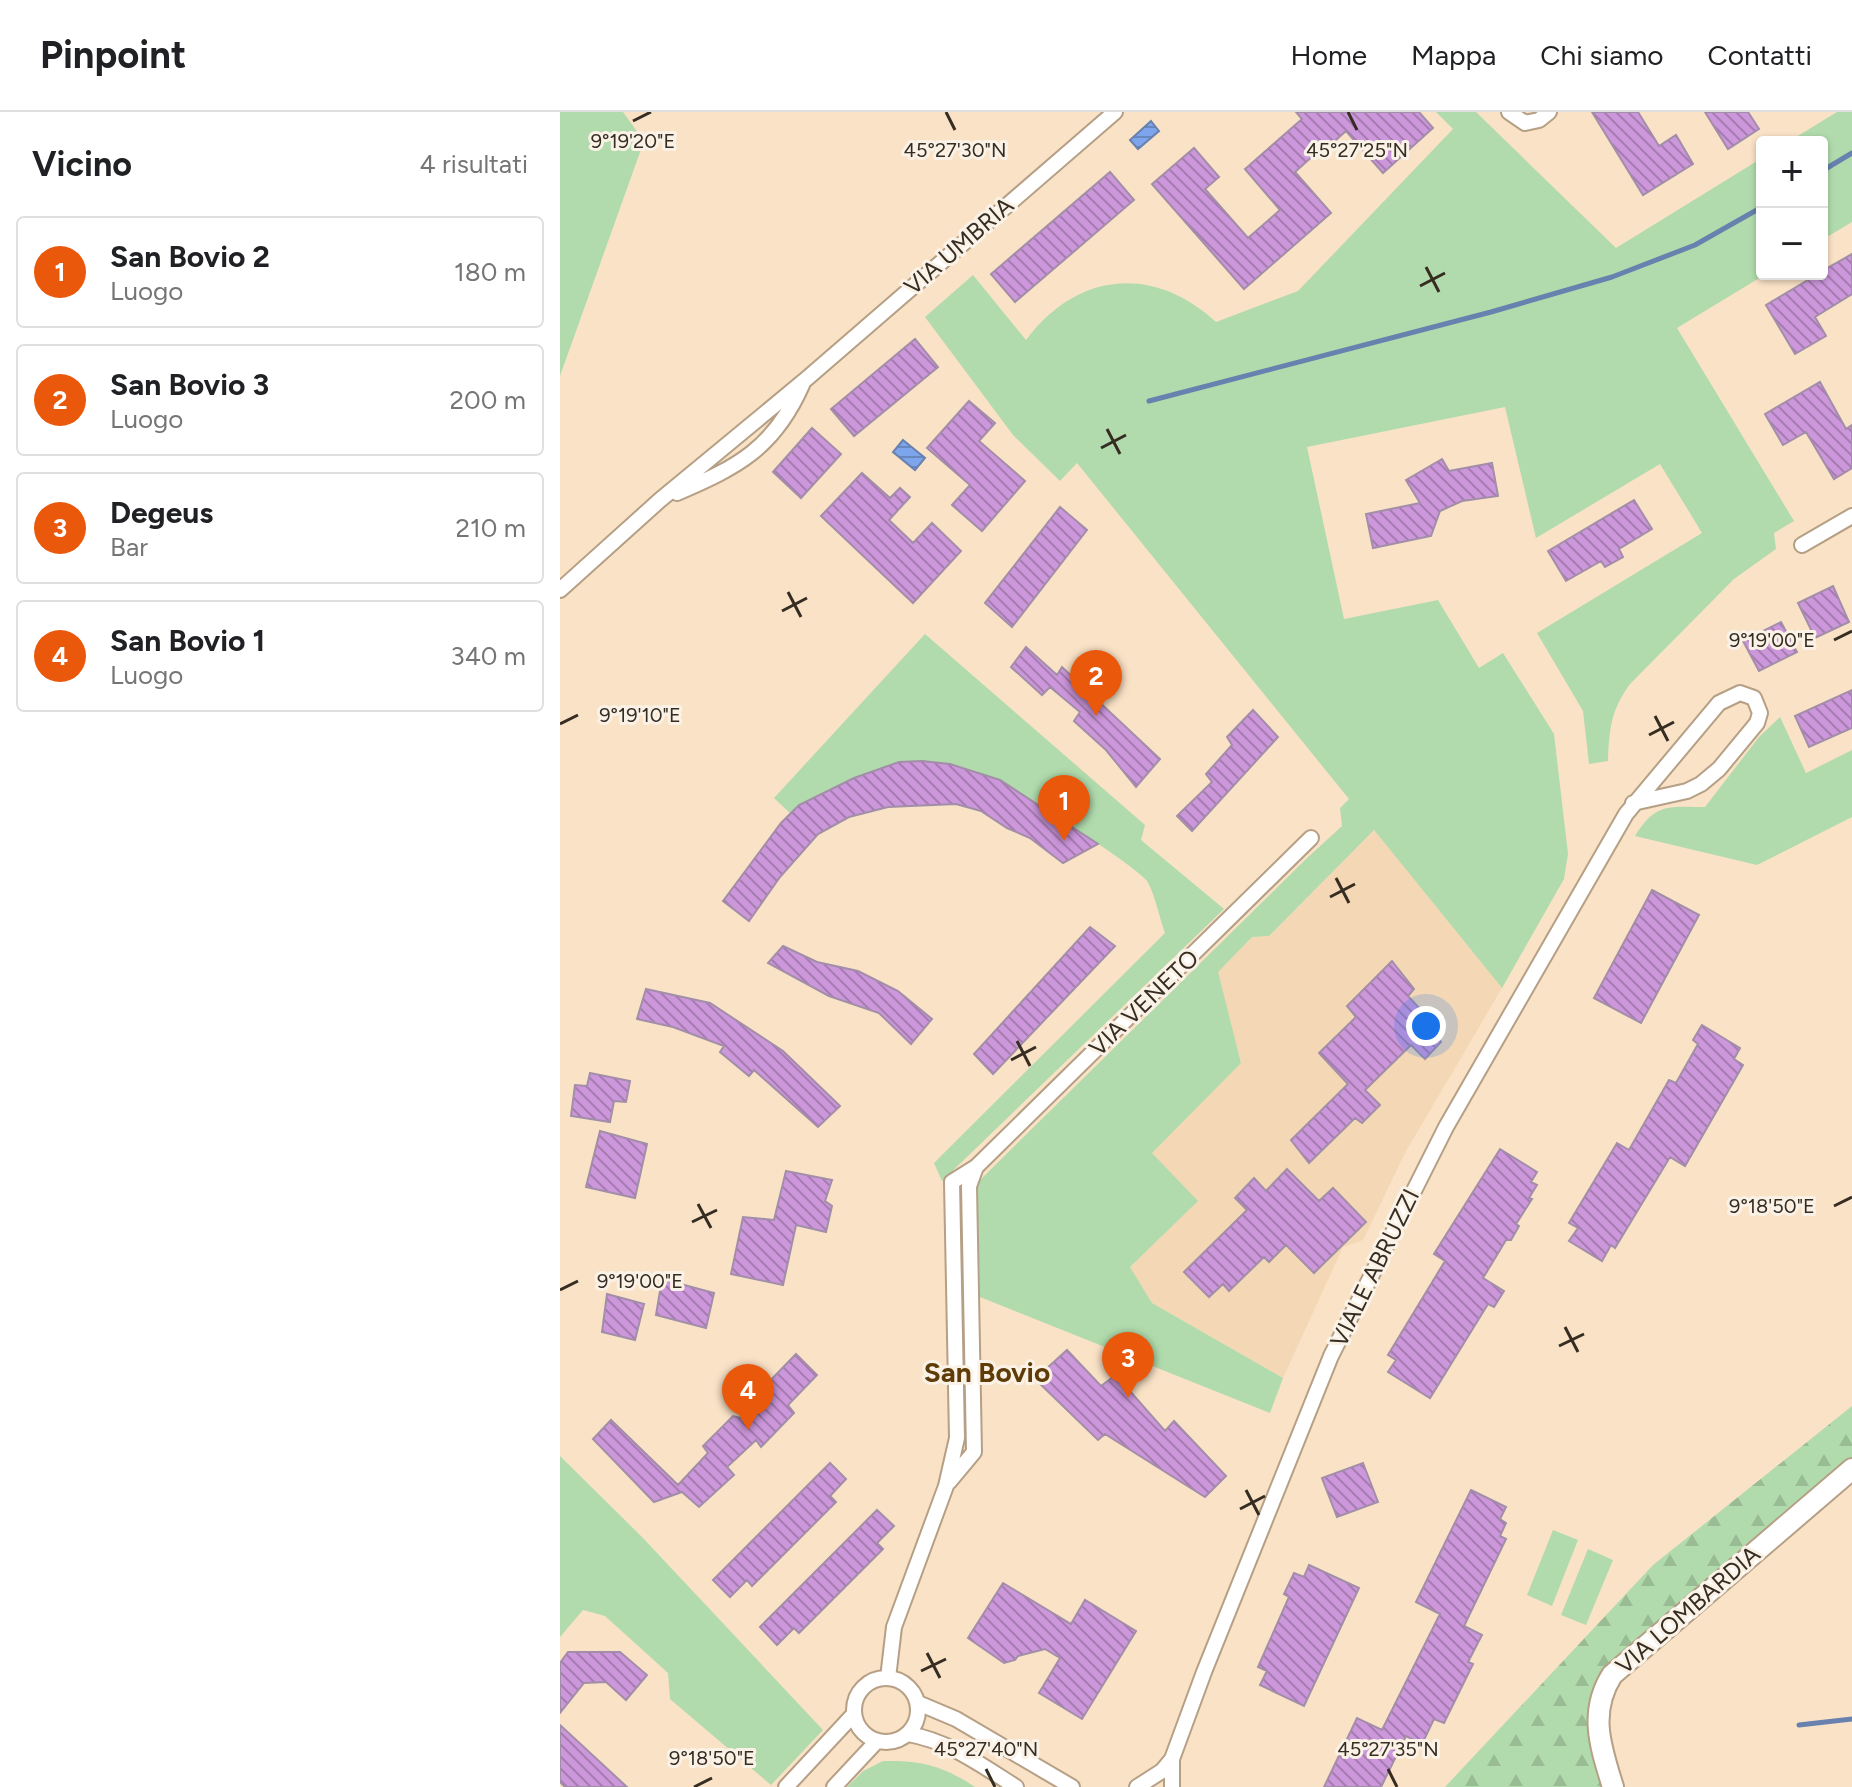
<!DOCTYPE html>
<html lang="it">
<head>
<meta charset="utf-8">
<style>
  :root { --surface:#fff; --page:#f2f2f2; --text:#202124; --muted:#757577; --line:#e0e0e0; --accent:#ea580c }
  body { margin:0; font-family:Figtree,sans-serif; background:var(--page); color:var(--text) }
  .controls { position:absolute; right:24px; top:24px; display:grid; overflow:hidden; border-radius:8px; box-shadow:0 2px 6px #0004 }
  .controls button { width:72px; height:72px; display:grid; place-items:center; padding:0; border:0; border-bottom:2px solid var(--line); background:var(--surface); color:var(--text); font:40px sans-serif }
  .you { position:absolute; left:866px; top:914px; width:28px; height:28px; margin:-20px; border:6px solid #fff; border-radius:50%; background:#1a73e8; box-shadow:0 0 0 12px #1a73e833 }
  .badge { display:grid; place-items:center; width:52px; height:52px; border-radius:50%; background:var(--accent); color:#fff; font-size:26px; font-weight:700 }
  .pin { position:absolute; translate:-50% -66px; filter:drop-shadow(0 2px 4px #0008) }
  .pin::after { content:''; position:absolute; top:42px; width:28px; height:24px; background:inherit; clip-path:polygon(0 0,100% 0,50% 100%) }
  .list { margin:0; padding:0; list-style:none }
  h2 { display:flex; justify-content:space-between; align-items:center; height:104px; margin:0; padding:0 32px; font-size:34px }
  h2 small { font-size:26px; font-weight:400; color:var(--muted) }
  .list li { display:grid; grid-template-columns:52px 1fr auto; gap:24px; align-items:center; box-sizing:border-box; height:112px; margin:0 16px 16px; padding:0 16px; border:2px solid var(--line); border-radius:8px }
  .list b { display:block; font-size:30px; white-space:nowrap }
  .list p { margin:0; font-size:26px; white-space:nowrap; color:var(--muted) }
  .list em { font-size:26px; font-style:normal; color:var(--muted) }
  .map { position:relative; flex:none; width:1292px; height:1675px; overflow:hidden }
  header { display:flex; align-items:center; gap:48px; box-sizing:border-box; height:112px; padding:0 40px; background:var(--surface); border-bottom:2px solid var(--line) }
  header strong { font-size:38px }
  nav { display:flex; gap:44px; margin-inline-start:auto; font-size:28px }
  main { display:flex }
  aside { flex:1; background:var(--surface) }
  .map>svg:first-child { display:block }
  .built { fill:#f4d7b5 }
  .green { fill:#b1dbad }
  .forest { fill:url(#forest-firs) }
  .water { fill:url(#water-rules); stroke:#6881af; stroke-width:2 }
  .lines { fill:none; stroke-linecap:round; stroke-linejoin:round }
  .stream { stroke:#6881af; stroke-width:5 }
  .building { fill:url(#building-back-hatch); stroke:#a28ea8; stroke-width:2 }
  .street-casing { stroke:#b59f85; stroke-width:18 }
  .secondary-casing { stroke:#b59f85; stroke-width:24 }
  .street { stroke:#fff; stroke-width:14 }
  .secondary { stroke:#fff; stroke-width:20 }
  .ticks { fill:none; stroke:#362d22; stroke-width:3 }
  .labels { text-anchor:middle; stroke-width:6; stroke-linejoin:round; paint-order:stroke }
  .street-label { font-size:24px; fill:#362d22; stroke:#fbf2e7 }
  .quarter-label { font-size:28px; font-weight:bold; fill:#5f3b07; stroke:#fbf2e7 }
  .ticks-label { font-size:20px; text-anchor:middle; fill:#362d22; stroke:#fbf2e7; stroke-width:6; stroke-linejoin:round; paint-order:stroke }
</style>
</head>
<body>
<header>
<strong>Pinpoint</strong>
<nav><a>Home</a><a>Mappa</a><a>Chi siamo</a><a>Contatti</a></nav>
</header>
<main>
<aside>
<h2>Vicino<small>4 risultati</small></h2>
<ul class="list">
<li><span class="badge">1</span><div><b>San Bovio 2</b><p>Luogo</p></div><em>180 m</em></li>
<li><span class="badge">2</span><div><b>San Bovio 3</b><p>Luogo</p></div><em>200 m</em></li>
<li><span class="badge">3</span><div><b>Degeus</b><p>Bar</p></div><em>210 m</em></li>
<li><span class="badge">4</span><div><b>San Bovio 1</b><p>Luogo</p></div><em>340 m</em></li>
</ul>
</aside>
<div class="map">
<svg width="1292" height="1675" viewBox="0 0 1292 1675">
  <defs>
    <pattern id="forest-firs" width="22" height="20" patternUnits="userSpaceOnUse" patternTransform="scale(2)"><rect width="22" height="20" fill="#b1dbad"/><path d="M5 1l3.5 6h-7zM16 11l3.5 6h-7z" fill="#99bc95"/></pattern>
    <pattern id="water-rules" width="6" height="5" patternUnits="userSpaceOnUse" patternTransform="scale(2)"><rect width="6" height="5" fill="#7da5eb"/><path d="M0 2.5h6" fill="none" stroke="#6787be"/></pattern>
    <pattern id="building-back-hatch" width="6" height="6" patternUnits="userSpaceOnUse" patternTransform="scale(2)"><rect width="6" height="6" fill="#cc97db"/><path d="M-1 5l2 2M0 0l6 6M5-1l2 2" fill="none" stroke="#a67cb1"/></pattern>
  </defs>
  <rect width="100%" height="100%" fill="#fae2c6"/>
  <path class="built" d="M814,718L942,876L845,1041L803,1128L783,1135L723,1266L592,1191L570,1155L637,1089L592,1041L681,950L657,860L692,825L709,824Z"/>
  <path class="green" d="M0,0H63L84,29L0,264Z
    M876,0H916L1056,136L1202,46V162H1206L1117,216L1234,409L1214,421L1216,437L1174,467L1070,572C1051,598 1049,617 1048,649L1029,652L1023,599L977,521L1142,421L1100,352L976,426L945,295L747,335L784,507L878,488L919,556L943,541L994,622L1008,742L1004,767L942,876L814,718L709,824L692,825L658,860L681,951L592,1041L638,1089L570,1155L592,1191L723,1266L710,1301L420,1185L417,1071L746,747L782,714L780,696L789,687L517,351L500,369L453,323L365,205L413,163L466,228C517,160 593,152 656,210L738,179L893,17Z
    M1277,0H1292V110L1262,128V30H1228Z
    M365,522L585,713L581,728L664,797L382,1069L374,1051L605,821C600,807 594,780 587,769C577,757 532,728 518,718C435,663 376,621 278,674C261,683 243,688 231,702L214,686Z
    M1220,605L1246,661L1292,638V705L1197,753L1075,724C1096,690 1109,695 1145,695L1199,625Z
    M0,1344L82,1425L263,1618L211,1673L110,1587L108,1561L45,1504L23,1498L0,1525Z
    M993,1418L1018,1428L992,1494L967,1483Z
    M1028,1437L1053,1448L1026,1513L1001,1503Z
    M323,1649C361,1648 384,1654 415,1675H287L303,1659Z"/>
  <path class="forest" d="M1292,1294V1346L1059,1544C1012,1590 1030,1620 1047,1675H885L1093,1453Z"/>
  <path class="water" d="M591,9L599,19L578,37L570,28Z
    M343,328L365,346L355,358L333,340Z"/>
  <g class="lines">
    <path class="stream" d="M1262,59L1292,41
      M589,289L931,200L1052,165L1135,133L1202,95
      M1239,1613L1292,1607"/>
  </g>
  <path class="building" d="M736,0H859L873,16L823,61L786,19L768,35L765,33L735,60L771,101L684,177L592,72L634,36L659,65L645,77L688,126L720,98L685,57L742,7Z
    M1032,0H1078L1099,34L1116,23L1133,52L1083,83Z
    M1145,0H1188L1199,17L1168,37Z
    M550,60L574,88L455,190L431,162Z
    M1292,142V182L1255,205L1266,224L1235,242L1206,193L1258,162H1262V159Z
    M355,227L378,255L294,324L271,297Z
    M1260,270L1286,317L1292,313V356L1274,367L1246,320L1223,333L1205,302Z
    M409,289L435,311L419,329L465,369L422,419L392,393L410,373L367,336Z
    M252,316L281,342L241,386L213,360Z
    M882,347L889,359L932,351L938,384L902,389L880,399L871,424L813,436L806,402L860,391L846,368Z
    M302,361L330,386L340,376L350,385L329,408L353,431L372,411L401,439L353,491L261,404Z
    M1074,388L1092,417L1059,437L1063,445L1045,455L1041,449L1006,469L988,439Z
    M500,395L527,418L452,515L425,491Z
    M1273,474L1289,510L1255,526L1238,491Z
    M1221,510L1237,540L1199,559L1183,529Z
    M466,535L497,563L502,555L600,647L576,675L546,638L514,609L520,600L490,575L482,583L451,555Z
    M1292,578V616L1249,635L1235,604Z
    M693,598L718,625L632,719L617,704L652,670L646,662L672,633L667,625Z
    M362,649L390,652L440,668L538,732L503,751L470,726L447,716L421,699L396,692L328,695L289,705L258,722L220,765L189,809L163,789L221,711L239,693L294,666L339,650Z
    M1092,778L1139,803L1081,911L1034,886Z
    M530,815L555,834L433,962L414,942Z
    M223,834L257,850L298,859L338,879L372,907L351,932L319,901L269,884L208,851Z
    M832,849L854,877L848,884L874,912L870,917L881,930L865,947L851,933L805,978L820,993L802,1011L795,1006L749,1051L731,1028L788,972L759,941L796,905L787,894Z
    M86,877L150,891L223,939L280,994L258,1015L194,958L189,964L160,940L164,934L113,915L77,907Z
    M1142,913L1180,936L1174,947L1183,953L1125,1054L1110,1045L1055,1136L1051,1133L1042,1149L1009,1129L1018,1116L1009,1111L1057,1031L1069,1038L1109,968L1116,971L1138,932L1133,928Z
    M30,961L70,969L66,990L54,989L50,1010L11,1004L15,973L27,974Z
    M40,1019L87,1032L75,1086L26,1075Z
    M940,1037L977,1060L971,1070L977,1073L969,1086L972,1087L956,1112L959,1114L951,1128H946L923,1166L944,1179L934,1195L928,1192L870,1286L828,1260L836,1248L828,1243L885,1149L874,1142Z
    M727,1057L759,1089L773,1076L806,1110L754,1161L726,1133L709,1150L704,1145L669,1179L663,1172L649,1185L624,1160L687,1098L675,1086L694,1066L706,1079Z
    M226,1059L272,1068L265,1089L272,1094L266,1120L236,1113L223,1173L171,1162L183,1105L214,1108Z
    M102,1167L154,1181L146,1216L96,1203Z
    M47,1182L84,1192L75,1228L42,1220Z
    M507,1238L541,1274L553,1265L569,1278L605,1319L614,1309L666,1364L645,1385L545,1322L538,1328L475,1267Z
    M236,1242L257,1263L228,1293L234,1301L201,1335L196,1328L167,1355L174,1363L139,1395L122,1380L94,1390L33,1327L51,1308L118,1373L148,1341L143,1334L173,1304L181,1306L210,1280L206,1273Z
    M270,1351L286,1367L270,1384L276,1390L192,1474L187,1468L170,1485L153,1468Z
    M803,1351L818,1390L777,1405L762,1366Z
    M911,1378L946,1395L940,1407L946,1411L940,1424L946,1427L904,1514L922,1523L908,1550L913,1552L884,1611L874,1607L862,1632L846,1624L821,1675H764L797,1606L822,1618L880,1502L856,1490Z
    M317,1398L334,1414L317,1431L323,1437L239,1521L234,1516L217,1533L200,1515Z
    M749,1453L799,1476L744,1594L700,1573L707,1559L698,1555L729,1485L724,1482L734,1461L744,1465Z
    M443,1471L511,1512L525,1488L576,1519L522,1607L479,1581L500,1546L485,1537L458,1544L455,1548L444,1551L408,1526Z
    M8,1540H60L87,1563L66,1588L46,1570L24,1571L0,1601V1551Z
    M0,1613L67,1675H5L0,1670Z"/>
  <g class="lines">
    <defs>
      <path id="street" d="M949,0L965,11L979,8L989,0
        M117,381C178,355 214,336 242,273
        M1242,433L1292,404
        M0,478L100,388L244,269L555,0
        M389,1370L414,1340L409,1074L416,1055
        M294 1598a32 32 0 1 1 64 0a32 32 0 1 1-64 0Z
        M328,1566L334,1515L386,1374L397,1326L392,1070L416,1055L751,726
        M358,1591L396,1607L512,1675
        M348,1622C389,1629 421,1653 456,1675
        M226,1675L294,1602
        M274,1675L317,1629
        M577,1675L602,1659L612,1647L644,1560L771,1244L886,1015L1066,702L1159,591L1180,581L1194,586L1200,601L1197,611L1159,657L1141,672L1127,679L1073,691
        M612,1675V1647"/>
      <path id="secondary" d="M1053,1675C1041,1636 1028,1601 1052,1563L1292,1357"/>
    </defs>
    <use href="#street" class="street-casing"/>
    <use href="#secondary" class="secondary-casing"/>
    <use href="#street" class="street"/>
    <use href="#secondary" class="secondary"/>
  </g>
  <path class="ticks" d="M386,0L395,18M788,0L797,18M73,9L91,0M866,155L879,180M860,174L885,161M547,317L560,342M541,336L566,323M228,480L241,505M222,499L247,486M1274,528L1292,519M1095,604L1108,629M0,612L18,603M1089,623L1114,610M776,766L789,791M770,785L795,772M457,929L470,954M451,948L476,935M138,1092L151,1116M1274,1094L1292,1085M132,1110L157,1098M0,1178L18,1169M1005,1215L1018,1240M999,1234L1024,1222M686,1378L699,1403M680,1397L705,1384M367,1541L380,1566M361,1559L386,1547M426,1657L435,1675M828,1657L837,1675M134,1675L152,1666"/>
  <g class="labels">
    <g class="street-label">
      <text transform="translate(399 134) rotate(-41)" y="8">VIA UMBRIA</text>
      <text transform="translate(584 891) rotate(-44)" y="8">VIA VENETO</text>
      <text transform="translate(815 1156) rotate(-64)" y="8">VIALE ABRUZZI</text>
      <text transform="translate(1128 1498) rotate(-41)" y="8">VIA LOMBARDIA</text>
    </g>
    <g class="quarter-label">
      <text x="427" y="1270">San Bovio</text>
    </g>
  </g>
  <g class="ticks-label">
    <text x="73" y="36">9°19'20"E</text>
    <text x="395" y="45">45°27'30"N</text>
    <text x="797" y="45">45°27'25"N</text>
    <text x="1212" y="535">9°19'00"E</text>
    <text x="80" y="610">9°19'10"E</text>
    <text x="1212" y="1101">9°18'50"E</text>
    <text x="80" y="1176">9°19'00"E</text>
    <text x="426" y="1644">45°27'40"N</text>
    <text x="828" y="1644">45°27'35"N</text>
    <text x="152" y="1653">9°18'50"E</text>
  </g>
</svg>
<div class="controls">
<button>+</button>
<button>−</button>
</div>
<div class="you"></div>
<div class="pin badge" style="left:504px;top:729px">1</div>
<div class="pin badge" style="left:536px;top:604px">2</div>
<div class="pin badge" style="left:568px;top:1286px">3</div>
<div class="pin badge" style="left:188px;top:1318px">4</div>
</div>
</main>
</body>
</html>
